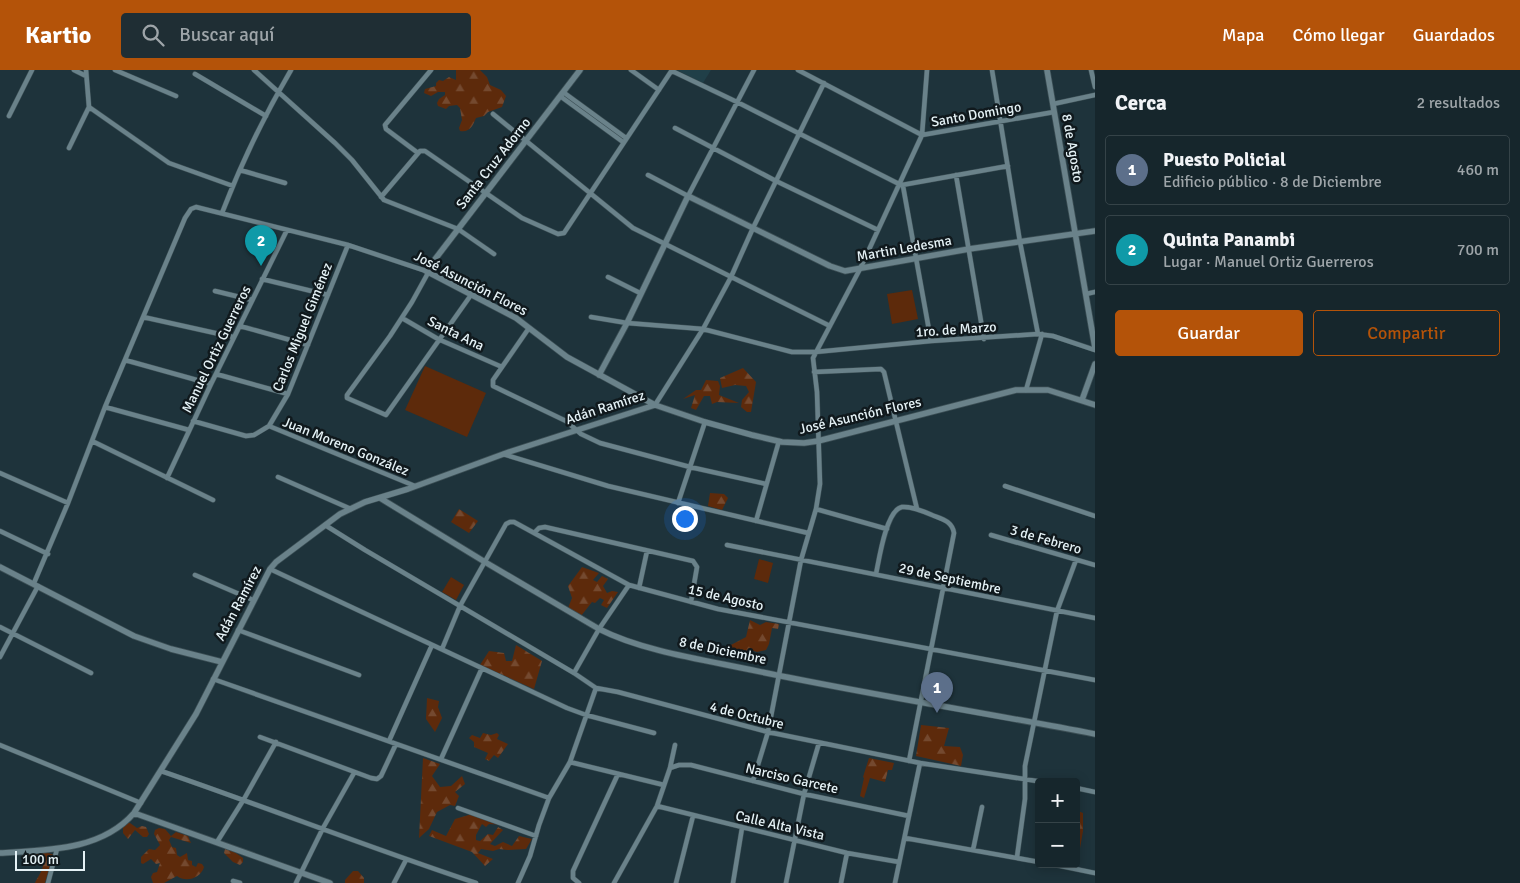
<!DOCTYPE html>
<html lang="es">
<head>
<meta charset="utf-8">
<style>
  :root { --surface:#16262c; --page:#1f2e34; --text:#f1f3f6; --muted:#9ea5a9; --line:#354348; --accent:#b45309 }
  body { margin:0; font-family:Signika,sans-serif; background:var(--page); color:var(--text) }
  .controls { position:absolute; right:15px; bottom:15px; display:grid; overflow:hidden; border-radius:5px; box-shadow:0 2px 12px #0003 }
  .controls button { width:45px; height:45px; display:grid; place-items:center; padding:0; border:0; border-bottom:1px solid var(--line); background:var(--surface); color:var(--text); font:25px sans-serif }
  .scale { position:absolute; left:15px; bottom:12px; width:70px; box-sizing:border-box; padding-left:5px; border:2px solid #e5f2f6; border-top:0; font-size:14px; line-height:18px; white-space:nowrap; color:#e5f2f6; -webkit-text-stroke:4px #10191d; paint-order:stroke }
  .you { position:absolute; left:684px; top:448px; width:18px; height:18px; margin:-12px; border:4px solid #fff; border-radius:50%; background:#1a73e8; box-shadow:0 0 0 8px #1a73e833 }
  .badge { display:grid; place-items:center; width:32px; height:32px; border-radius:50%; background:var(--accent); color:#fff; font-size:16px; font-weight:700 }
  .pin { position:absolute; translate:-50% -41px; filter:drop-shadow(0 1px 2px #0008) }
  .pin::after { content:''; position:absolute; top:26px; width:18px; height:15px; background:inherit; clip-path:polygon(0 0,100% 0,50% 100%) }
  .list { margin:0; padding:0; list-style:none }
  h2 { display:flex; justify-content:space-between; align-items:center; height:65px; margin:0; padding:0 20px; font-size:21px }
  h2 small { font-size:16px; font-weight:400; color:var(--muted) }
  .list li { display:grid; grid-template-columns:32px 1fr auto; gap:15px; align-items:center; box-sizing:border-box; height:70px; margin:0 10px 10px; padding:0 10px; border:1px solid var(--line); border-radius:5px }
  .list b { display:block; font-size:19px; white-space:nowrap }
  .list p { margin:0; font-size:16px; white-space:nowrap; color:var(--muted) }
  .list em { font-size:16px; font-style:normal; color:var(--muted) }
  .actions { display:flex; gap:10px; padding:15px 20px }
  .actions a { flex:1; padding:11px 0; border:1px solid var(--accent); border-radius:5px; text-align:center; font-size:18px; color:var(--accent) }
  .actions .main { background:var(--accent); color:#fff }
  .icon { flex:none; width:28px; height:28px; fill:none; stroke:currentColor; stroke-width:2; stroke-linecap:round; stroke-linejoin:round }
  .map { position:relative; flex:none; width:1095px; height:813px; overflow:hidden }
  header { display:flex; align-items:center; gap:30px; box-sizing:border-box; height:70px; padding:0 25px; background:var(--accent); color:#fff }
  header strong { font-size:24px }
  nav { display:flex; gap:28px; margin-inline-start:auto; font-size:18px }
  .search { width:350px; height:45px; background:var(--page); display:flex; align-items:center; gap:12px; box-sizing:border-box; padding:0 18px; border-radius:5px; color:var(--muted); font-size:19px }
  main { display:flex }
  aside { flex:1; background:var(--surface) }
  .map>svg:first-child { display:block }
  .built { fill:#203f48 }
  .forest { fill:url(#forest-firs) }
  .garden { fill:#5d2a0b }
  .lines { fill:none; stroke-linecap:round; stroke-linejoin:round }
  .street-casing { stroke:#3c4f55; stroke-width:5.5 }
  .secondary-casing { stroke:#3c4f55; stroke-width:7 }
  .street { stroke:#6a828a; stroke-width:4.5 }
  .secondary { stroke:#6a828a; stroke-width:5.5 }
  .labels { text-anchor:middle; stroke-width:5; stroke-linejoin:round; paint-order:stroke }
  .street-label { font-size:14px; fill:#e5f2f6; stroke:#10191d }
</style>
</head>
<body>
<header>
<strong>Kartio</strong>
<div class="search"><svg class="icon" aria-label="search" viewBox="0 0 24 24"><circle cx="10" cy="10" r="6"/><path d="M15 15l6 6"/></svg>Buscar aquí</div>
<nav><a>Mapa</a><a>Cómo llegar</a><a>Guardados</a></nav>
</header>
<main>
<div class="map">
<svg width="1095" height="813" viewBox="0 0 1095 813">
  <defs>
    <pattern id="forest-firs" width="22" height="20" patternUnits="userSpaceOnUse" patternTransform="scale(1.25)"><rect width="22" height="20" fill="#5d2a0b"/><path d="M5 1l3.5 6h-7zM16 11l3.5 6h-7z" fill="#74492f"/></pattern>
  </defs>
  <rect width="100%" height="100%" fill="#1e333b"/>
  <path class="built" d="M677,0H711L703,13Z"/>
  <path class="forest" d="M456,0H480L487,7L490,15L501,20L506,26L502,37L488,42L484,46L476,48C473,55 470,63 460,61L459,58L462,50L460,38L457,35L449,36L446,39L438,36L437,33L439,29L445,25V22H438L431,26L424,23L425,19L436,16V13L439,10L443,11L449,7L456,10Z
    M743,298L756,312L751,342H747L741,337L742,330L749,322L746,316L735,315L722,318L720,308Z
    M706,310L718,311L720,316L719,325L739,333L717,332L712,334L710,326H704L696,340L691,338L695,325L683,329L696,320H701Z
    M710,423L724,424L728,428L722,440L708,436Z
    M459,439L478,451L469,463L451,452Z
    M582,497L599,503L593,510L597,512L602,506L608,509L603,516L607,523L612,521L618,522L607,538L601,535L604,530L600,528L595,533L592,532L581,546L568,538L572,528L568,516Z
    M750,550L760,555L766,552L779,554L778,559L772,558L769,574L766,580L757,582L751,580L749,584L743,583L741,588L734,589L726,582L729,576L746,567Z
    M516,575L542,591L534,619L480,595L489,581L504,583L506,591H512Z
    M427,628L439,631L438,637L442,648L435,662L426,649Z
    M921,655L949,658L944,676L960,677L963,685L961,696L916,686Z
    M483,663L491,665L497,663L499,665L497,669L508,674L498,688L494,685L489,691L485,689L488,683L474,677V672L469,668L472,665L480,668Z
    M423,688L440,694L432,706L440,717L451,716L462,706L465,714L455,722L459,726L455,736L450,735L437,742L429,759L419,768Z
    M869,688L894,693L892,700H888L885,712L870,708L864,728L860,726L864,708L863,707Z
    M1076,740L1083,743V761L1079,784H1076Z
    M472,744L503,755L489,754L486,757L482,754L476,765V770L480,771L488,764L493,765L498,757L503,760L490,774L495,776L503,772L512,776L519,766L532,769L526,779L508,780L499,779L493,781L481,779L478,783L493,789L485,796L472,782L429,766L432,760L446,766L455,749Z
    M127,753H130L137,758L142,756L146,757L149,764L147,767H143L135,760L128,769L123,763V755Z
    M159,758L165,759L171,766L176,762L188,766L191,773L171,767L169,770L172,777L176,778L177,785L180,787L187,783L188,790L192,791V795L196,797L198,793L202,794L204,797C201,808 186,813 177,806L164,813H153L151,807L153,803L157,802L160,793L156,794L151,789L143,794L141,793V787L149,779L155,780L160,775L154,764L155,760Z
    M225,779L233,781L243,788V792L240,795L233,792L224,783Z
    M44,782L55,785L49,799L45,813H35C38,806 44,800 43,792C38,787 28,790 22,786L25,783Z
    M353,801H358L364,808V813H345V810Z"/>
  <path class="garden" d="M912,220L918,249L892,254L887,224Z
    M425,296L486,323L467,367L405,340Z
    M759,489L773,493L768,513L754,509Z
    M451,507L464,515L456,530L442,522Z"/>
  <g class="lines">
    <defs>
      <path id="street" d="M74,0L86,6
        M86,0L89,37
        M115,0L176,26
        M254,0L335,73L352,90L384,130L458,159L494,184
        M631,0L659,20
        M798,0L922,65L1054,42
        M992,0L1020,172L1038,264
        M1091,0L1095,17
        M672,1L737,32L903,116L931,271
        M195,4L266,46
        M563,22L626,68
        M560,26L623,72
        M1053,34L1095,25
        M89,37L169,93L233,116
        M493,44L633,158L830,256
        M9,46L32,0
        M675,58L776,111L878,160
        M69,78L89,37
        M418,83L386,59L385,55L431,0
        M240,100L285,113
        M648,105L688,126L754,0
        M956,105L984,269
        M902,115L1008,96
        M381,127L420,81H425L522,148L558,164L564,163L672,0
        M222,143C241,94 264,46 291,0
        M428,203L412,232L390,266L347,325V328L386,345L471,225
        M608,207L640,223
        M262,209L328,225
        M215,221L252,230
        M1086,224L1095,222
        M143,247L233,267
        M591,247L627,253L703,259L792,282H815L931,271L1038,264L1053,266L1095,280
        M402,248L438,269L502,297
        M240,256L308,275
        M529,258L493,310V316L566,351L581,364L600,373L690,397L766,414
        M125,290L211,314
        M814,302L881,299L884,302L917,439
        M216,304L288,324
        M1026,320L1042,264
        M655,335L703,259L731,207L753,158L824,13
        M105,337L189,360
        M193,351L246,366L254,365L269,356L288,324L348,175
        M269,356L415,416
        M92,371L213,430
        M503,384L608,416L808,463
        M0,403L68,433
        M278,407L351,439
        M167,408L211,314L287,160
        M1005,416L1095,446
        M678,433L705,352
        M816,439L887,459
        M756,451L779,371
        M325,455L365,480L574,603L596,618L618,622L768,662L920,693L1043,712
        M0,461L48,484
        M535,462L539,458L545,457L693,491L697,497L691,532
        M991,465L1095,495
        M727,475L1095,548
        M270,499L567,638L586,645L654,663
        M876,504C879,490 886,440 902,437C911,436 923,441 932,445C942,449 952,451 954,463L909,691
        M195,505L253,530
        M34,513L68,433L105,337L185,148L191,139L196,137L348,175L426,201
        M639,518L647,481
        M0,557L91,603
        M238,560L359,605
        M442,579L460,536L506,454L510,452H514L629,515L718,539L1095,610
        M0,587L38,516
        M574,603L599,559L629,515
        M213,609L549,728
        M260,667L371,708L377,709L381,706L396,674
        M389,671L432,575
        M0,675L141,733
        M441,689L482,598
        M570,692L664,715
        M670,698L679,695H691L804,724L909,746
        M161,701C266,737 370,778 476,813
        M753,711L768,662L801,490L816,439L820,414L817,322L813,288L860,199L922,65L927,0
        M1076,718L1095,722
        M657,736L847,783L899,792
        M458,738L536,766
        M905,768L1039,792
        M217,772L244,729L276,672
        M973,780L982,737
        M1017,787L1025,729V696L1057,541L1076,490
        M1051,794L1095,803
        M233,811L240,813
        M48,813L57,779
        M296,813L323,758L354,703
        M394,813L406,790
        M518,813L530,786L539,755L549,728L570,692L596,618
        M579,813L573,808V801L618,704
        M614,813L657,736L670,698L675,675
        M676,813L693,746
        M733,813L742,758
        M786,813L804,724L819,673
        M841,813L847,783
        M895,813L920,693"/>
      <path id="secondary" d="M580,0L426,201L516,248L567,287L655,335L705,352L752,365L782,372L804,373L818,371L1016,320H1048L1095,335
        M1047,0L1095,278
        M599,305L627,253L688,126L830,196L845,201L969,179L1095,161
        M1082,330L1095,294
        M380,428L485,492L599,559C642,581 704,590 752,600C866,624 981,642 1095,664
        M0,497L134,566L171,579L222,592
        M134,743L330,813
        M0,783C46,780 101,781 134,743L196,644L270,499L276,492L340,444L365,432L408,419L509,382L655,335"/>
    </defs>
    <use href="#street" class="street-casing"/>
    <use href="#secondary" class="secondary-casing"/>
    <use href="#street" class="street"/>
    <use href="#secondary" class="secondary"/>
  </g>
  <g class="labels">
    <g class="street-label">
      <text transform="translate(976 44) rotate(-10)" y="5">Santo Domingo</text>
      <text transform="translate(1073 78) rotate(80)" y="5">8 de Agosto</text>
      <text transform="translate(493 93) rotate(-52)" y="5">Santa Cruz Adorno</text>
      <text transform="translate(904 178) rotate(-10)" y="5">Martin Ledesma</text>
      <text transform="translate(471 213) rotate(27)" y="5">José Asunción Flores</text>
      <text transform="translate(302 257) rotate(-68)" y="5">Carlos Miguel Giménez</text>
      <text transform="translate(956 259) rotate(-4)" y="5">1ro. de Marzo</text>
      <text transform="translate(456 263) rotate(26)" y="5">Santa Ana</text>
      <text transform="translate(216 279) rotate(-64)" y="5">Manuel Ortiz Guerreros</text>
      <text transform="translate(605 337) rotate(-18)" y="5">Adán Ramírez</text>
      <text transform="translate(860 345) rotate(-13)" y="5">José Asunción Flores</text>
      <text transform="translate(346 376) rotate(22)" y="5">Juan Moreno González</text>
      <text transform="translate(1046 469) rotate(16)" y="5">3 de Febrero</text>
      <text transform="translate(950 508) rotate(12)" y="5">29 de Septiembre</text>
      <text transform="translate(726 527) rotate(13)" y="5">15 de Agosto</text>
      <text transform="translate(238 533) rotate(-62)" y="5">Adán Ramírez</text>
      <text transform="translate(723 580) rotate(12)" y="5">8 de Diciembre</text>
      <text transform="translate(747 645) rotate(14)" y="5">4 de Octubre</text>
      <text transform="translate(792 708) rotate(13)" y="5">Narciso Garcete</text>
      <text transform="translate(780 755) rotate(13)" y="5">Calle Alta Vista</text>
    </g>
  </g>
</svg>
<div class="controls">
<button>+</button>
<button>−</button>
</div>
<div class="scale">100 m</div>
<div class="you"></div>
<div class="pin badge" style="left:937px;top:643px;background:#5c6f8a">1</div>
<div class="pin badge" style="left:261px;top:196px;background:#0f9aa8">2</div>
</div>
<aside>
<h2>Cerca<small>2 resultados</small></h2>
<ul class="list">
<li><span class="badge" style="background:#5c6f8a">1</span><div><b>Puesto Policial</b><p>Edificio público · 8 de Diciembre</p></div><em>460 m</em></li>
<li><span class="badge" style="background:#0f9aa8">2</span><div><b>Quinta Panambi</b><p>Lugar · Manuel Ortiz Guerreros</p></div><em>700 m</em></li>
</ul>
<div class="actions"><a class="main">Guardar</a><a>Compartir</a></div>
</aside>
</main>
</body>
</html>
